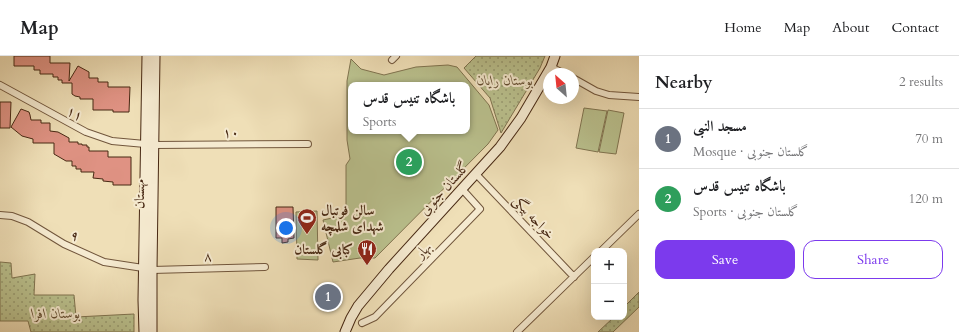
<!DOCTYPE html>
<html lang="en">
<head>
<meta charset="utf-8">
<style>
  :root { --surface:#fff; --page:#f6f6f6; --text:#202124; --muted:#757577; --line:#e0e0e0; --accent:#7c3aed }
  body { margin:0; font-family:Cardo,Amiri,serif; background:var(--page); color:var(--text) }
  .controls { position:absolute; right:12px; bottom:12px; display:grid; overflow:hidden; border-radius:8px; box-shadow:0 4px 16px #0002 }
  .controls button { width:36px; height:36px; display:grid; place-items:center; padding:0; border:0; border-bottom:1px solid var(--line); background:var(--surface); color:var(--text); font:20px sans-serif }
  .compass { position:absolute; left:543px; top:12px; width:36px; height:36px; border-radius:50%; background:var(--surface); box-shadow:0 4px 16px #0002; rotate:333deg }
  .you { position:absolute; left:286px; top:172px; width:14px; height:14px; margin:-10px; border:3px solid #fff; border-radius:50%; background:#1a73e8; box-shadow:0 0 0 6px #1a73e833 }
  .badge { display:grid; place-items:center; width:26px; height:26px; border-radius:50%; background:var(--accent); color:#fff; font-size:13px; font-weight:700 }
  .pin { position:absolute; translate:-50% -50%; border:2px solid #fff; box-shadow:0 1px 4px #0006 }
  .popup { position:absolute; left:348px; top:26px; width:122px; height:52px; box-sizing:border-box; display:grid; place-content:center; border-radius:8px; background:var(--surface); filter:drop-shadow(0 1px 3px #0005); font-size:13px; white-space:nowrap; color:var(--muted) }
  .popup b { font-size:15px; color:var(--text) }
  .popup::after { content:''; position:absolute; left:50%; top:100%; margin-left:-8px; border:8px solid transparent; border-top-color:var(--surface) }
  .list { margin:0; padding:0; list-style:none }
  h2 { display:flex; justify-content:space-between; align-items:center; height:52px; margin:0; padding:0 16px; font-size:17px }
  h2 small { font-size:13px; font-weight:400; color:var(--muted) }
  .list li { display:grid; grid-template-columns:26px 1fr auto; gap:12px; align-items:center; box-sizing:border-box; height:60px; padding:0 16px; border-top:1px solid var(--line) }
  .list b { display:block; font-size:15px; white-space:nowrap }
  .list p { margin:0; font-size:13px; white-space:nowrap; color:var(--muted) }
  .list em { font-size:13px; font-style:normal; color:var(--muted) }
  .actions { display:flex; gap:8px; padding:12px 16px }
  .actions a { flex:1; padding:9px 0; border:1px solid var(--accent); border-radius:12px; text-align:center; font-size:14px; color:var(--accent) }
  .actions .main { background:var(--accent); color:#fff }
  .map { position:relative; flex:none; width:639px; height:276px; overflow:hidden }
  header { display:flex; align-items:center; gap:24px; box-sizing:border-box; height:56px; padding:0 20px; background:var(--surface); border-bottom:1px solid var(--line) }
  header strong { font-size:19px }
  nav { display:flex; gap:22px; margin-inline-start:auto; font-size:14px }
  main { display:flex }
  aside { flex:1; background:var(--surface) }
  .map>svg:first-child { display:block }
  .grass { fill:url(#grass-dots); stroke:#807450 }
  .pitch { fill:#bac18e; stroke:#807450; fill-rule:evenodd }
  .building { fill:#df9283; stroke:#472813 }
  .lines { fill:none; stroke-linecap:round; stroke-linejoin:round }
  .street-casing { stroke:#71563c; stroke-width:8 }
  .secondary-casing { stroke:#472813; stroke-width:11 }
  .street { stroke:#f5ead0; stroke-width:6 }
  .secondary { stroke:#f5ead0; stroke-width:9 }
  .labels { text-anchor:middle; stroke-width:4; stroke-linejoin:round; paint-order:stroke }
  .park-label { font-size:14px; font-style:italic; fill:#644e32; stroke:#f5ead0 }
  .street-label { font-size:14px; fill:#472813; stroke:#f5ead0 }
  .poi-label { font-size:14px; font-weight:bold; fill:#472813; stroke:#f5ead0; text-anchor:start }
</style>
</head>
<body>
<header>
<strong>Map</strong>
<nav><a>Home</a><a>Map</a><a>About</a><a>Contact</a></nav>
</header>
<main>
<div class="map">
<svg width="639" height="276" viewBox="0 0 639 276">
  <defs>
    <pattern id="grass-dots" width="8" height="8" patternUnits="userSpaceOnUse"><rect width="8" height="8" fill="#bac18e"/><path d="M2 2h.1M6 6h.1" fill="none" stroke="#999d73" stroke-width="1.8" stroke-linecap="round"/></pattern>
  </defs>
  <rect width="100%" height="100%" fill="#efdfb7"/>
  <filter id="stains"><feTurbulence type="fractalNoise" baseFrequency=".005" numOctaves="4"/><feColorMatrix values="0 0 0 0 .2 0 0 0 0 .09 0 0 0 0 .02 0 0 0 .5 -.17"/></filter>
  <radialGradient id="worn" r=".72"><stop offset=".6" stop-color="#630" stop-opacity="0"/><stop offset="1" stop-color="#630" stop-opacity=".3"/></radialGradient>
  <path class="grass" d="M476,0H545L540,12L501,77L490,42L464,12Z
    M0,206L11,207L12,222L35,218L34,239H74L76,261L134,258V276H31L28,265H0Z
    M639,236V251L613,276H598L614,261H624V251Z"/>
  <path class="pitch" d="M351,3L361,13L384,19L416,11L448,9L457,11L489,49L498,74L488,88L375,202H360L333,206L323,164L346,159V109L350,103L347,84V25ZM351,29H467V75H351Z
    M584,52L607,55L598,96L576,92Z
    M608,54L624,57L616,98L599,96Z
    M317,155L318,204L297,203L296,156Z"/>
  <path class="building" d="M14,0H50V7H70L69,25L78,10L89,16V22H98V26H108V31H130L129,56H113V54H93V43H80V41L75,40L72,38V27H62V24H58V21H53V18H40V14H34V10H14Z
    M0,46H11L10,72H0Z
    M21,53L29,56L30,59L31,64H41V67H50V75L58,76L69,82V86H78V88H82V89H87V91H89V95H108V101H131V129H113V126L103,125V123L93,122L94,116H81V113H76V110H72V105H66L54,98V87H33V83L22,80L11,71Z
    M276,151H293L294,182L288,183V186L282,187V182H276Z"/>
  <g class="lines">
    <defs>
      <path id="street" d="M392,4L396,0
        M551,11L565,18
        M573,22L596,35L609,39L639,41
        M0,29L86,76L112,85L145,88
        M154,89L308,88
        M476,118L574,221
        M0,159L12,160L28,166L64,188L104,206L143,212
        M601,195L639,158
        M152,214L265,211
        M362,267L375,261L480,153L462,133
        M517,276L594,201"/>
      <path id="secondary" d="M144,276L143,244L147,0
        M152,276V214L155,0
        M345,276L351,262L358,250L389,213L500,91L521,62L551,11L555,0"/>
    </defs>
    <use href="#street" class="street-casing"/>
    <use href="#secondary" class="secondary-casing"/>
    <use href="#street" class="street"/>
    <use href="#secondary" class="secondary"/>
  </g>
  <defs>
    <symbol id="stadium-pin" viewBox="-11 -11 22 30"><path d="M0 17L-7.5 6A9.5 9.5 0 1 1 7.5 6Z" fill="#8f2418" stroke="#f5ead0"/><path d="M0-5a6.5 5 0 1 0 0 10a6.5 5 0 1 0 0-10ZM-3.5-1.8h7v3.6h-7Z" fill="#fff"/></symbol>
    <symbol id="restaurant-pin" viewBox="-11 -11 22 30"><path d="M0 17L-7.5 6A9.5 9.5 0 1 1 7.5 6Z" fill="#8f2418" stroke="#f5ead0"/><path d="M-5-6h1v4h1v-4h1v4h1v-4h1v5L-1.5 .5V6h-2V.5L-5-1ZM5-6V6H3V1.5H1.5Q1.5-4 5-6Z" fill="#fff"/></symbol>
  </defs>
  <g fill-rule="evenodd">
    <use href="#stadium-pin" x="296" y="151" width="22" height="30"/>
    <use href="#restaurant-pin" x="356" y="182" width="22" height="30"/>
  </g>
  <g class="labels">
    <g class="park-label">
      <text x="505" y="29">بوستان رایان</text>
      <text x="56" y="262">بوستان افرا</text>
    </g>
    <g class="street-label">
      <text transform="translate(75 57) rotate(29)" y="5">۱۱</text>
      <text transform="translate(231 76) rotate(-1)" y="5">۱۰</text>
      <text transform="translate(444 132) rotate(-48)" y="5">گلستان جنوبی</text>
      <text transform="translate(139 138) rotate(-89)" y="5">مهستان</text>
      <text transform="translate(534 161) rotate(47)" y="5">خواجه بیگی</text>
      <text transform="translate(75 179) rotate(26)" y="5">۹</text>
      <text transform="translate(423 194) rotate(-46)" y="5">بهار</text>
      <text transform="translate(208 200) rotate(-1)" y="5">۸</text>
    </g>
    <g class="poi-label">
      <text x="321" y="159">سالن فوتبال<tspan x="321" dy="16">شهدای شلمچه</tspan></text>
      <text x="353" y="198" text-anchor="end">کبابی گلستان</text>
    </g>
  </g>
  <rect width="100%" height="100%" filter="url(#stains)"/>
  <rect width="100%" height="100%" fill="url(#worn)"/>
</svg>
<div class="controls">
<button>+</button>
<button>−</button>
</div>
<svg class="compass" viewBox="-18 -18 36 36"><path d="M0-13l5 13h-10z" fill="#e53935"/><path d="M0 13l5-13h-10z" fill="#757577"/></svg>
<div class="you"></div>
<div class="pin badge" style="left:328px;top:241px;background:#6b7280">1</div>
<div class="pin badge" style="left:409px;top:106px;background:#2e9e5b">2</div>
<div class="popup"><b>باشگاه تنیس قدس</b>Sports</div>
</div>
<aside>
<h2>Nearby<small>2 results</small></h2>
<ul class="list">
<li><span class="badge" style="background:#6b7280">1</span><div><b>مسجد النبی</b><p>Mosque · گلستان جنوبی</p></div><em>70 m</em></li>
<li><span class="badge" style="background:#2e9e5b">2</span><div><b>باشگاه تنیس قدس</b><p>Sports · گلستان جنوبی</p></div><em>120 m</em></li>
</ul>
<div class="actions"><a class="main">Save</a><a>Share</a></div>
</aside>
</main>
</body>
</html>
